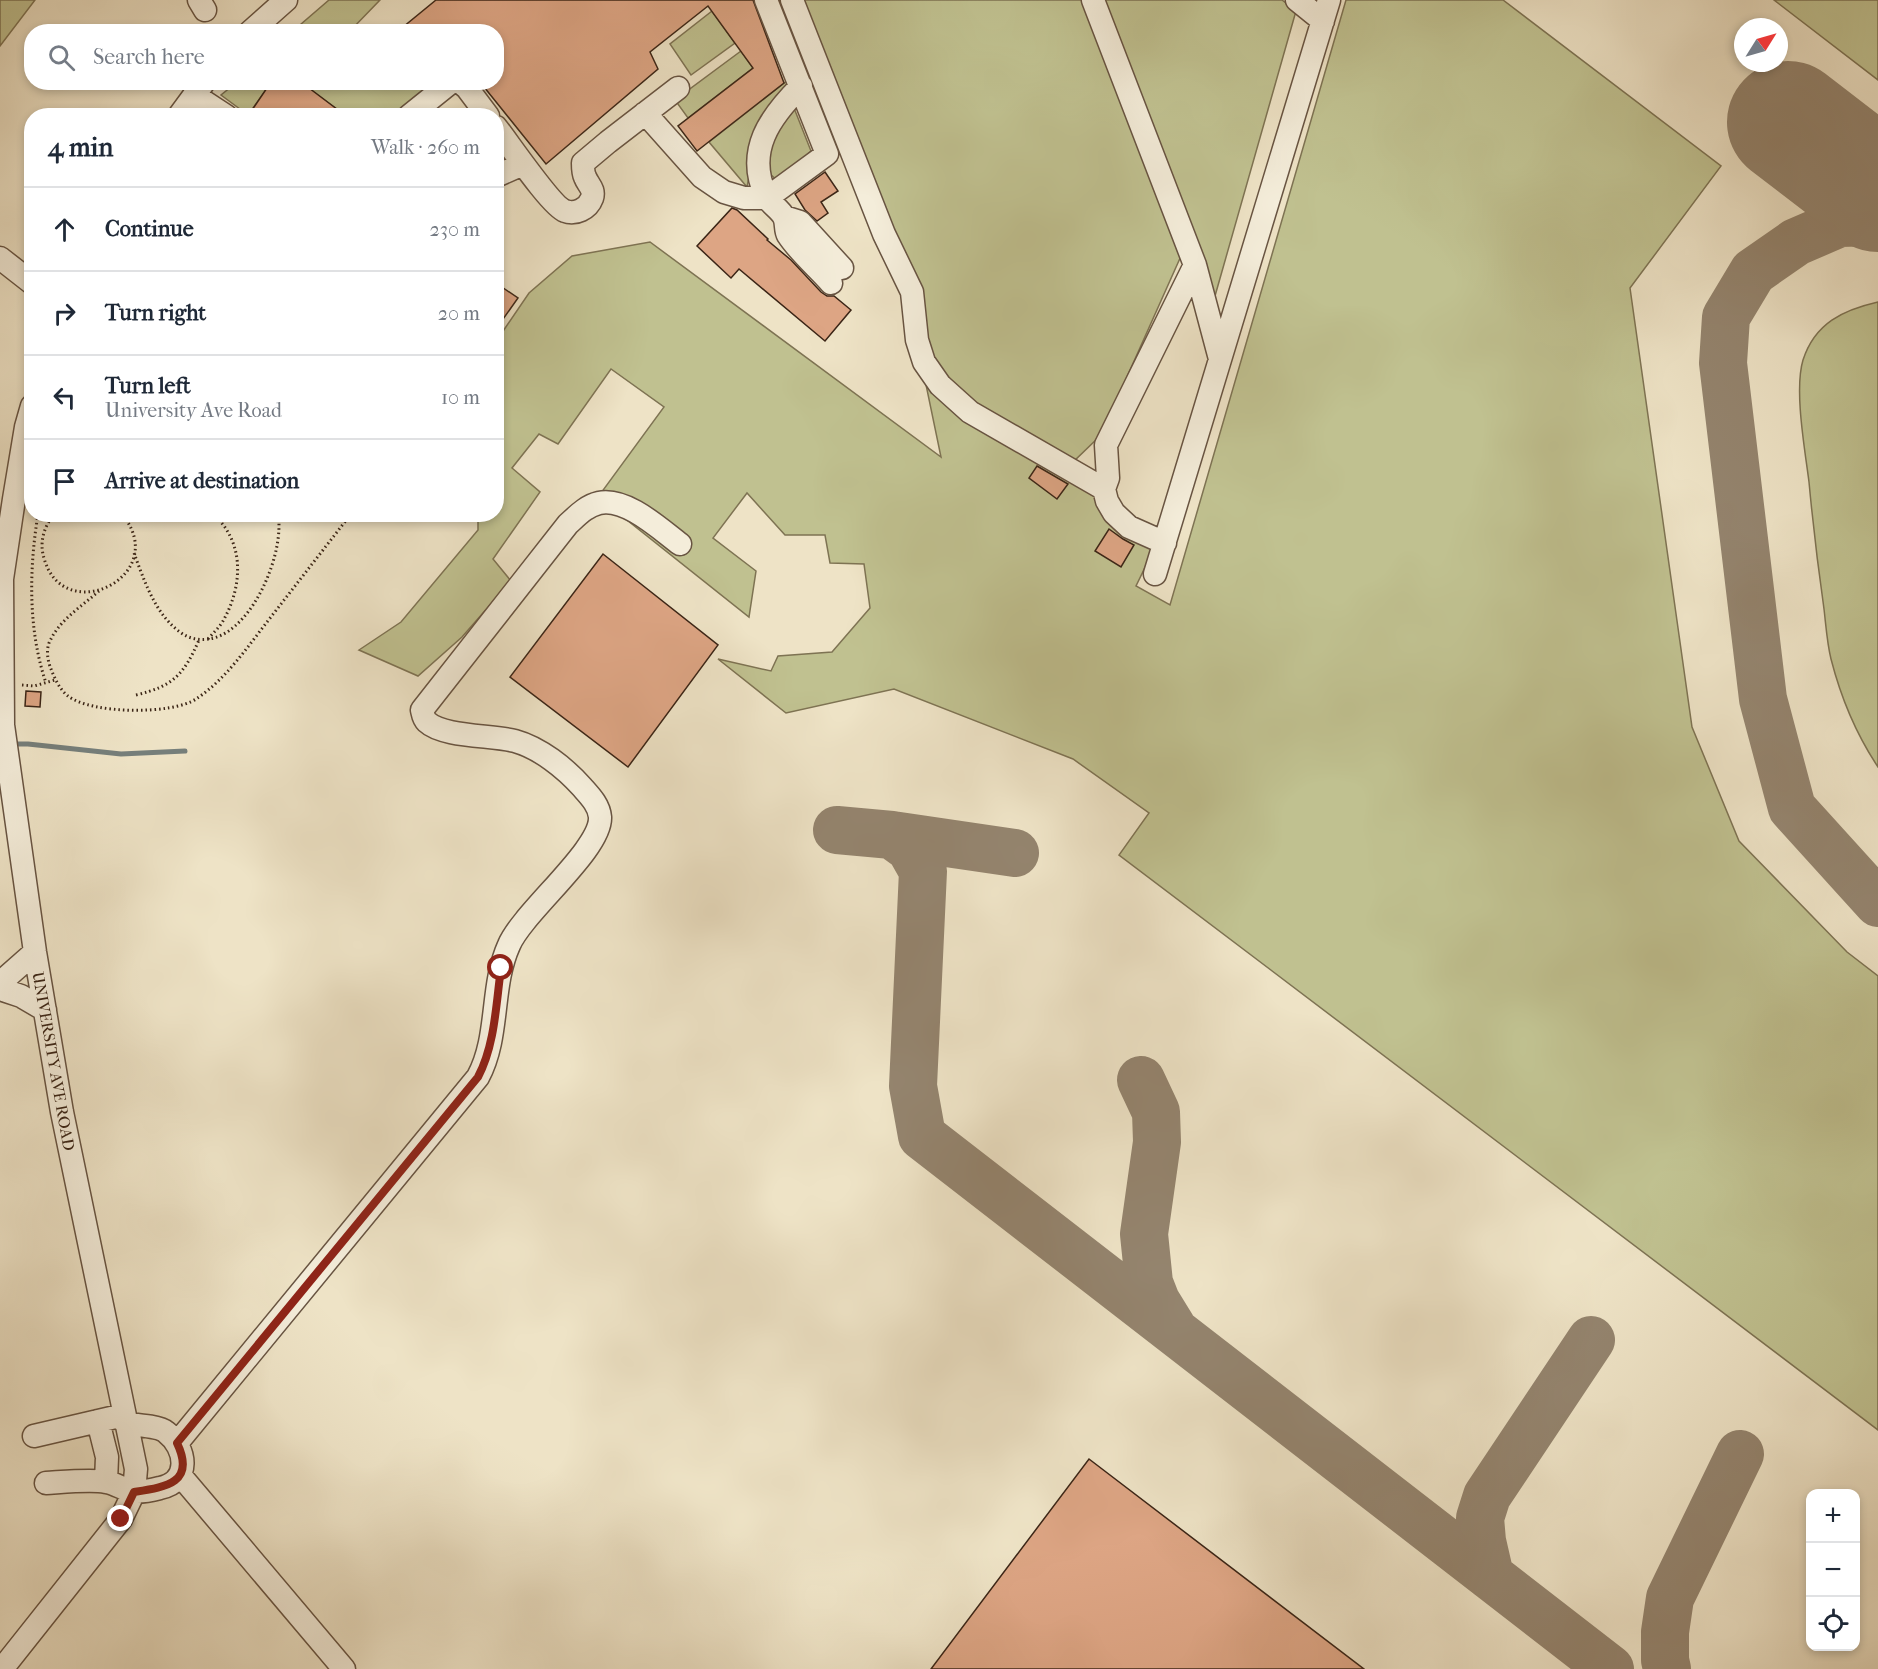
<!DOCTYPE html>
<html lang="en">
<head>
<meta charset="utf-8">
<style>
  :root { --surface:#fff; --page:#f6f6f7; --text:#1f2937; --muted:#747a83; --line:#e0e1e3 }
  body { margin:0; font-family:"IM FELL French Canon",serif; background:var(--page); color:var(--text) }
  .controls { position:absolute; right:18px; bottom:18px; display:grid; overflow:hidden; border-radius:12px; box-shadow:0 3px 9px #0003 }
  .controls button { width:54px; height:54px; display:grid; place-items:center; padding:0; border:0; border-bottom:2px solid var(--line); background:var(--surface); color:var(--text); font:30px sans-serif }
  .compass { position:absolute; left:1734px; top:18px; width:54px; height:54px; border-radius:50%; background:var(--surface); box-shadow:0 3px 9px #0003; rotate:53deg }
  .stop { position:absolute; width:18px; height:18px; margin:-14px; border:4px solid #8f2418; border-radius:50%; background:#fff }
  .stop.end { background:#8f2418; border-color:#fff; box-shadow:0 2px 6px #0008 }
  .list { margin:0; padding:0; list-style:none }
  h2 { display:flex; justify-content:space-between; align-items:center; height:78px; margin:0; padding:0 24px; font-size:26px }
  h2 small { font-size:20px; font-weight:400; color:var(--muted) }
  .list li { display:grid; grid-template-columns:39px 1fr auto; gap:18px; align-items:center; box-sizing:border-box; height:84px; padding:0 24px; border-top:2px solid var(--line) }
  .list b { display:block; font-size:22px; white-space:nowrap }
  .list p { margin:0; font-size:20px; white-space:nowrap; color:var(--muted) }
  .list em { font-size:20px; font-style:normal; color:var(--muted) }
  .icon { flex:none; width:33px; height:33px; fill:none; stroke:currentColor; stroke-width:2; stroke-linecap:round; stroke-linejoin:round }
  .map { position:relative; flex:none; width:1878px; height:1669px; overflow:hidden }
  .search { position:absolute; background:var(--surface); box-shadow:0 3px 9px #0003; left:24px; top:24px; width:480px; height:66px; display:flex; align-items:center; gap:15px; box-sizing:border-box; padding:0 21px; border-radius:24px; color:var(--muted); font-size:22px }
  .panel { position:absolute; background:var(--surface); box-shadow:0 3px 9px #0003; left:24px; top:108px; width:480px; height:414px; border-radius:24px }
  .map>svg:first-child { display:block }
  .green { fill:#c0c190; stroke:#7e7353; stroke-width:1.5 }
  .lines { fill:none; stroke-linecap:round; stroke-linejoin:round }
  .stream { stroke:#767f7b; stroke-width:5 }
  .taxiway { stroke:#94846e; stroke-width:48 }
  .runway { stroke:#94846e; stroke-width:122 }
  .building { fill:#dda584; stroke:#3b2516; stroke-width:1.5 }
  .minor-casing { stroke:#685442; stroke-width:25 }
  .path { stroke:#3b2516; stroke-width:3; stroke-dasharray:1.5 3; stroke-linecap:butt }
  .minor { stroke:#f4edda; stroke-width:22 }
  .route { stroke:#8f2418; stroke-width:8 }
  .labels { text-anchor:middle; stroke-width:4.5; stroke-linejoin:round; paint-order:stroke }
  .street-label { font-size:16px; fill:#3b2516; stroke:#f4edda }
</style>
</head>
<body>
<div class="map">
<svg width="1878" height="1669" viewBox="0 0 1878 1669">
  <rect width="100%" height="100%" fill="#eee3c6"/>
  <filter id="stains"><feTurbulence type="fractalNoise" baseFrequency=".00333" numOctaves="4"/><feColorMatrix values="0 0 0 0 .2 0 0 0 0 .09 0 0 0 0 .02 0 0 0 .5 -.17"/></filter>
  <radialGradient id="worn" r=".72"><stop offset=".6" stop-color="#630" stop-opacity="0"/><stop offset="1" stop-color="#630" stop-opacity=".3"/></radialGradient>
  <path class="green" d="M0,0H35L0,46Z
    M329,0H380L350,31H293Z
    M800,0H1084L1181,256L1101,435L1073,462L971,404L930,362Z
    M1100,0H1282L1296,11L1213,303Z
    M1346,0H1503L1721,166L1630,288L1692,727L1739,841L1847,952L1878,976V1430L1119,855L1149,813L1073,759L894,689L786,713L718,659L771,671L778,656L832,652L870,608L864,564L830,563L825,535H785L747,493L713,538L756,571L749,617L598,497L664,407L611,369L558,444L539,434L512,468L540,492L493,559L511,581L462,637L418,676L359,650L401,622L478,530V515L496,514L497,340L529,293L572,256L650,242L941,457L925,380L1100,498L1140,542L1153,551L1136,586L1170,605Z
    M1774,0H1878V80Z
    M712,11L735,43L691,75L670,44Z
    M741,51L753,68L688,118L675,100Z
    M788,80L784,92L759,126L747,187L709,142Z
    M429,82L433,88L396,115L335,116L338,110L301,83Z
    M236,83H271L248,115L221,95Z
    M794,108L811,151L779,182L769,173L765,149Z
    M1878,302V767C1856,734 1841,698 1831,659C1827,643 1826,626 1824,609C1818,567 1813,525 1809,482C1805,450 1794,390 1803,360C1815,323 1843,310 1878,302Z"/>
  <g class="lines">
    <path class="stream" d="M10,744H28L121,754L185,751"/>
    <path class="taxiway" d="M1878,222L1840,223L1796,242L1753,272L1726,317L1723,363L1763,699L1792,808L1878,903
      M837,830L892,835L910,848L923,871L913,1086L922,1136L1610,1669
      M892,835L1015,853
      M1141,1080L1156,1112L1157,1142L1144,1234L1149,1283L1156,1301L1172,1327
      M1490,1576L1482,1541L1480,1518L1487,1496L1591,1340
      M1667,1669L1665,1660V1632L1670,1598L1740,1454"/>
    <path class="runway" d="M1788,122L1878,191"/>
  </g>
  <path class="building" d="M436,0H753L784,83L697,151L678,126L753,68L708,6L650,52L658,69L546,164L480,82H496V32H397Z
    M271,82H301L346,116H248Z
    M825,172L838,191L821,202L828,213L817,221L805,210L795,194Z
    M732,208L737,210L768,239L767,240L791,260L821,292L827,296H834L851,310L825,341L739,269L731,278L697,246Z
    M496,283L518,298L496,329Z
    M1037,466L1068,484L1057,499L1029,478Z
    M1109,529L1123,539L1134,545L1121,567L1095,551Z
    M603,554L718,645L628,767L510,677Z
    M26,691L41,692L40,707L25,706Z
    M1089,1459L1364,1669H931Z"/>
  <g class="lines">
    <defs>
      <path id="minor" d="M199,0L205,10
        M792,0L884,234L912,292L917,340L924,362L940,385L970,412L1104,489
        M1093,0L1195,265L1106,445L1108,478L1104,489L1107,501L1114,513L1129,527L1165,543
        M1297,0L1323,21
        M250,32L286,0
        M460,82L467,88L488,116
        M801,86C770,117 745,151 766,196C770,204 780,209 784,217C787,223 785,230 788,235C799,252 818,268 831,283
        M194,95L226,116
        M645,113L702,177L724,192L744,198H767L827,154L766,0
        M179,116L204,82
        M409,116L450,83L454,82
        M496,127C508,142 551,206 565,211C575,215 588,209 592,198C595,189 588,185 585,177C583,173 583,168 583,163L608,142L678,88
        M496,176L523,164
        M784,217L800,222L842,268
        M0,258L32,283
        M1195,265L1220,359
        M1155,574L1329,0
        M0,983L35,952
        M0,989L21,996L45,1010
        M98,1421L107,1457L106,1482
        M34,1436L124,1415
        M177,1443L478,1077C500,1036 490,987 509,945C523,912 602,849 600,817C599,805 590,796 582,787C565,768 540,748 515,741C492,735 443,737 427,722C423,718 423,714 422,710L568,524C577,516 586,506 599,503C626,497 660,529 680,544
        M180,1475L344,1669
        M46,1483C63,1482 92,1479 106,1482C115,1483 124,1490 132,1491C140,1493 152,1490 160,1488C191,1482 187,1448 166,1432C159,1426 136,1425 126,1424
        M2,1669L121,1519L134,1492L136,1469L62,1112L35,952L3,725L2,579L14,499L26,427L32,406"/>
    </defs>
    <use href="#minor" class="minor-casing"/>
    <path class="path" d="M38,514C29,570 28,630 46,683
      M54,514C44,527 39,542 44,558C63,629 173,576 122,514
      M127,521L133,514
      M134,553C144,580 155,614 180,632C190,640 203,641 214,638C254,627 285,552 278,514
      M99,591C81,607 59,620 49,643C46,651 48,662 51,669C55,679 60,690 68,696C91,714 172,715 196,699C225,680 246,649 267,622C295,586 323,550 351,514
      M208,639C213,633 219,628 223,621C243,586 245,542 213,514
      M22,685L34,686L55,680
      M136,695C174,686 184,674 199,640"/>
    <use href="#minor" class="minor"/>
  </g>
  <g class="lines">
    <path class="route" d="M121,1519L134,1492C166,1487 196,1483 177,1443L478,1077C495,1045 496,1004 501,968"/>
  </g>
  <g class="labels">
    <g class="street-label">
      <text transform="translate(54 1061) rotate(80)" y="6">UNIVERSITY AVE ROAD</text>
    </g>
  </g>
  <rect width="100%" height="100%" filter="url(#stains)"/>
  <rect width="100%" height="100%" fill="url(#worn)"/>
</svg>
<div class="controls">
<button>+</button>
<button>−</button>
<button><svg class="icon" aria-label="locate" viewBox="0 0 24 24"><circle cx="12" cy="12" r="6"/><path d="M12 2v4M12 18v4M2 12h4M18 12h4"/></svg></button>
</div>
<svg class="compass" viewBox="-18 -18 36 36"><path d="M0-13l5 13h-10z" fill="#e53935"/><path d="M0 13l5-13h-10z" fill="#747a83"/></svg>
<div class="stop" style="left:501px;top:968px"></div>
<div class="stop end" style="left:121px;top:1519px"></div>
<div class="search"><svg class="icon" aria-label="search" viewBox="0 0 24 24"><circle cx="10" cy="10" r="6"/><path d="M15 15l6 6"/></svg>Search here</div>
<section class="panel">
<h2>4 min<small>Walk · 260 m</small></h2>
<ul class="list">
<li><svg class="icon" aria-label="ahead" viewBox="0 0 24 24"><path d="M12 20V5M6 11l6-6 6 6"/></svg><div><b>Continue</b></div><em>230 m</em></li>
<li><svg class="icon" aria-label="right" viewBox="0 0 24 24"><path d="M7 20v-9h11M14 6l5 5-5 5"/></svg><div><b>Turn right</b></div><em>20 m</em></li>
<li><svg class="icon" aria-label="left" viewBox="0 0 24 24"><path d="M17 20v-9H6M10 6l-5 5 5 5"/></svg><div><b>Turn left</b><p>University Ave Road</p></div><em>10 m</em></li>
<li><svg class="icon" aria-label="arrive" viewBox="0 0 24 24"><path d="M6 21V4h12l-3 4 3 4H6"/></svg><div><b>Arrive at destination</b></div></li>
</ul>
</section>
</div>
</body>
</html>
